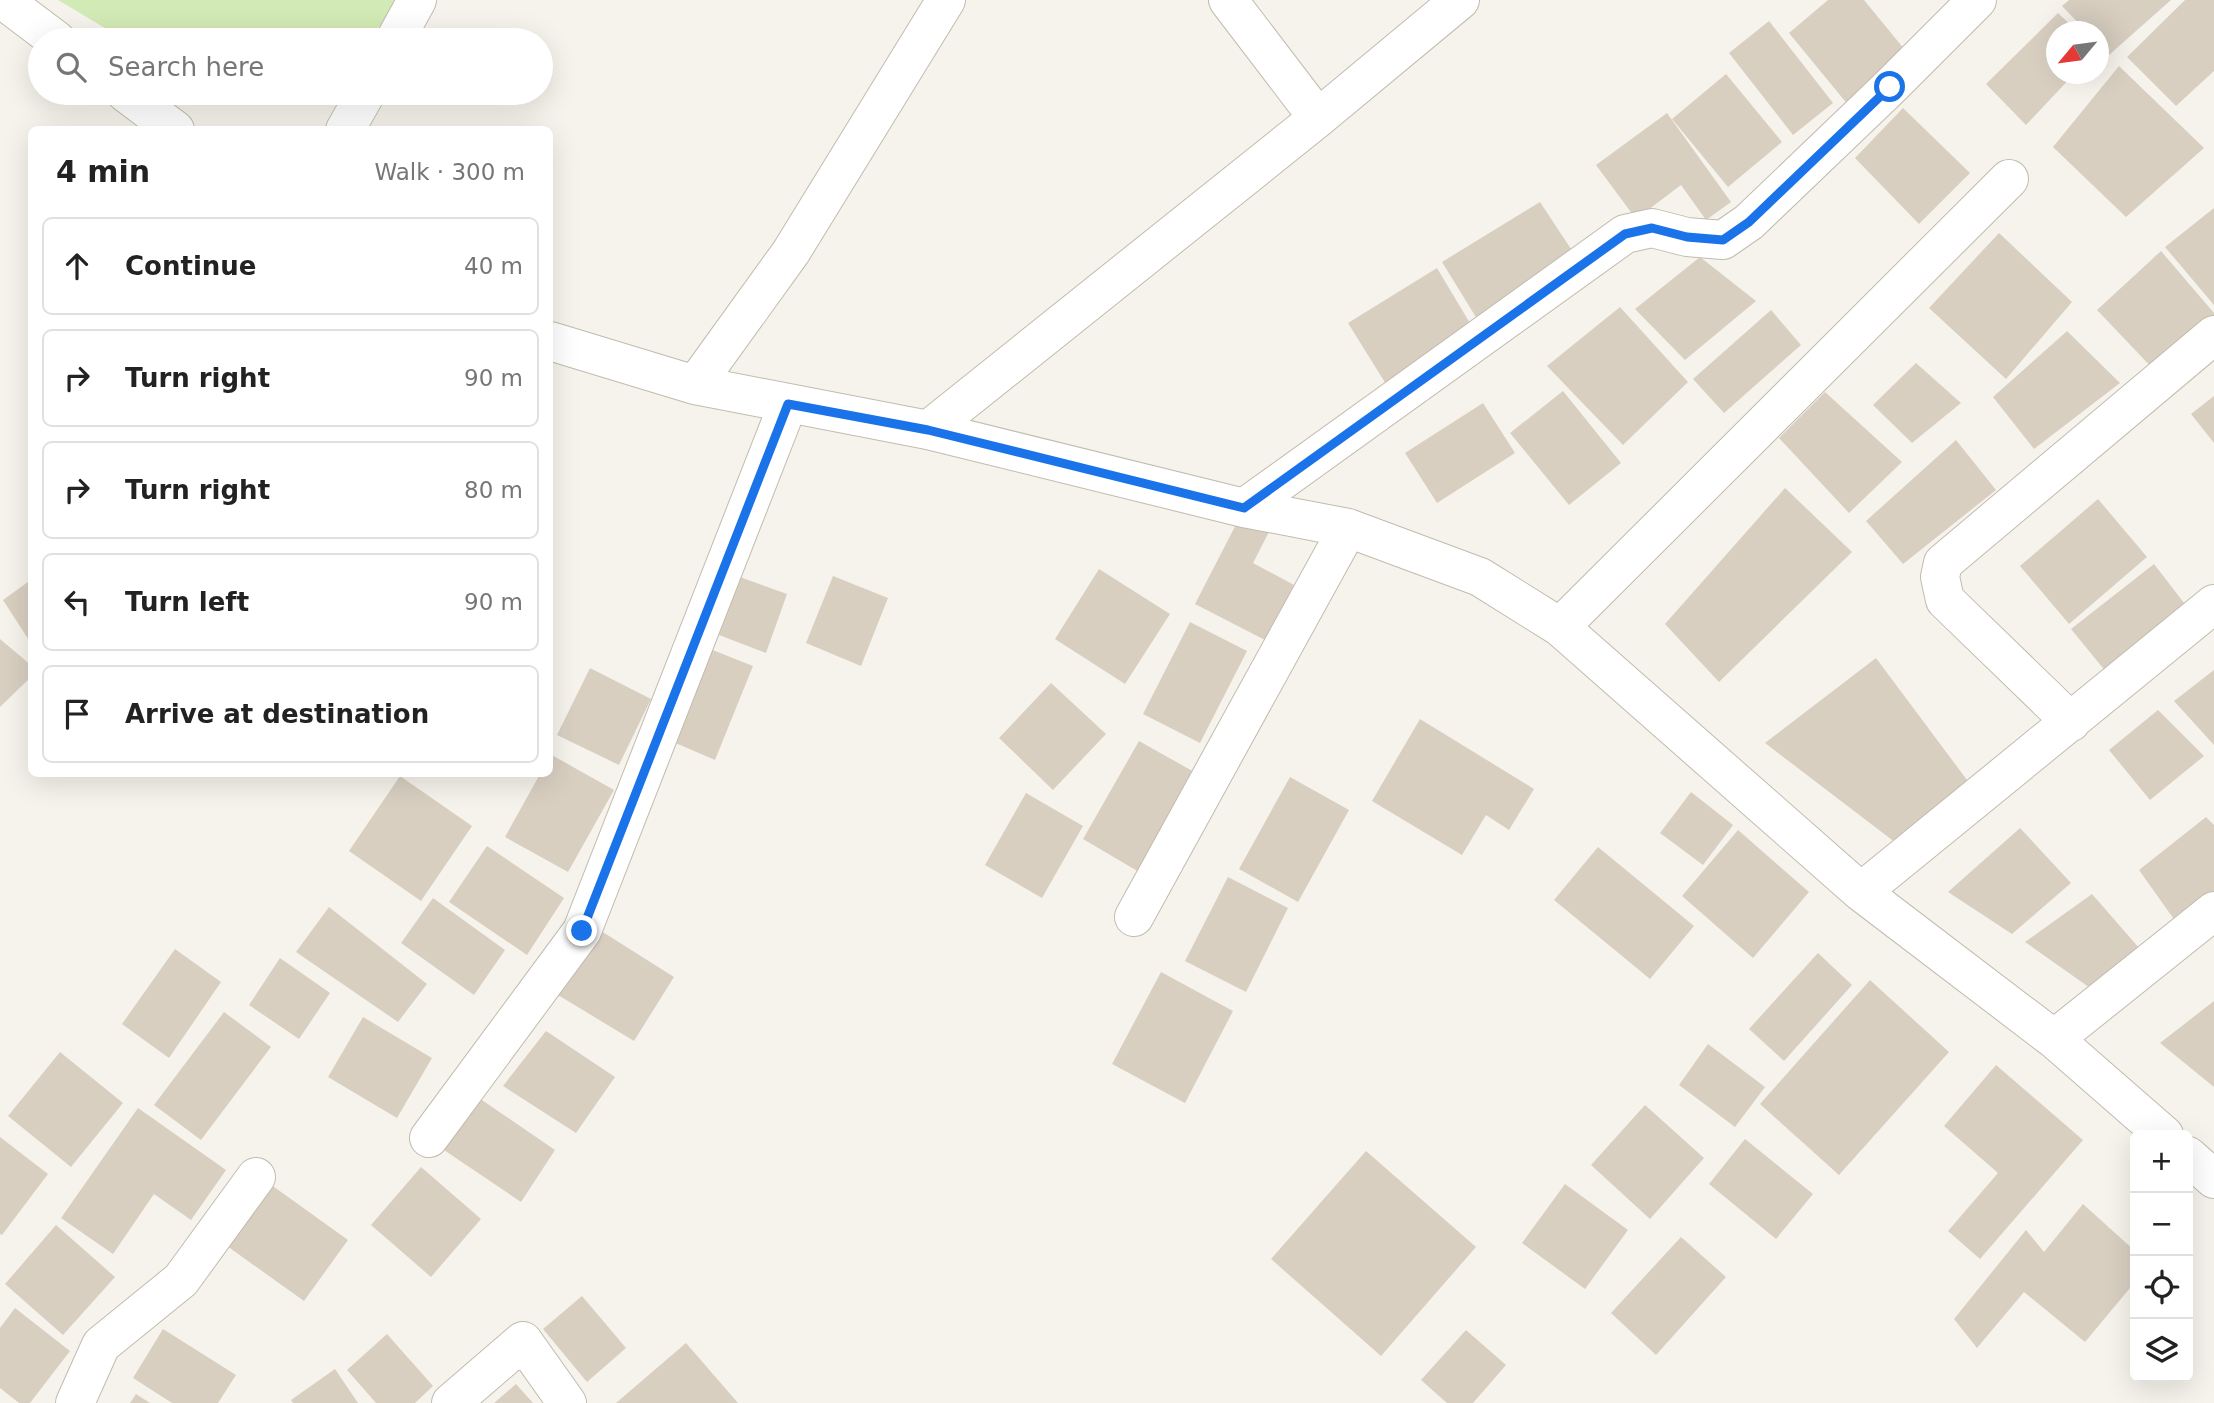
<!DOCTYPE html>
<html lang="en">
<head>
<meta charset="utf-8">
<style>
  :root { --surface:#fff; --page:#f6f6f6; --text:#222; --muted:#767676; --line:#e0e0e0 }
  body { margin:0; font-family:"DejaVu Sans",sans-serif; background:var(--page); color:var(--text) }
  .controls { position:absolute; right:21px; bottom:21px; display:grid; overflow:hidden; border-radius:10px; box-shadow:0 7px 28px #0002 }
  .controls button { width:63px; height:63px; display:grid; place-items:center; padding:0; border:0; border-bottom:2px solid var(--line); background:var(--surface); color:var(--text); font:35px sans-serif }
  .compass { position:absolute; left:2046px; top:21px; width:63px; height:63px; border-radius:50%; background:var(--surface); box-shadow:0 7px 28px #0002; rotate:241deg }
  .stop { position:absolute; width:21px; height:21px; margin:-16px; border:5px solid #1a73e8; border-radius:50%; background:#fff }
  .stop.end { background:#1a73e8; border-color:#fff; box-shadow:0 2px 7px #0008 }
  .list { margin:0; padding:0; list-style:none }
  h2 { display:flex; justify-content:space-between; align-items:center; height:91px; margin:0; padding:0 28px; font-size:30px }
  h2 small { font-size:23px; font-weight:400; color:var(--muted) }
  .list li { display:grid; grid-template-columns:46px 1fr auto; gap:21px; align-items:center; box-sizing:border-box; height:98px; margin:0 14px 14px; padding:0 14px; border:2px solid var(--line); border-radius:10px }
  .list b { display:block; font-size:26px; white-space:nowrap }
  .list em { font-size:23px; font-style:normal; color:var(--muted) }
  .icon { flex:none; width:38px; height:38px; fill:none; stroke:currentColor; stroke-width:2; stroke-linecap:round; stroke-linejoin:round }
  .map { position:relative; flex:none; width:2214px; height:1403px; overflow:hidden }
  .search { position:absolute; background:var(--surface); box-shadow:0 7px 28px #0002; left:28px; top:28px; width:525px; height:77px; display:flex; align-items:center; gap:18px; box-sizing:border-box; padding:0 24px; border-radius:38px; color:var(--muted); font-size:26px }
  .panel { position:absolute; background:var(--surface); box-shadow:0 7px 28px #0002; left:28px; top:126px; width:525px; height:651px; border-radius:10px }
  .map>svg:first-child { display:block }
  .green { fill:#d2eab5 }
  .building { fill:#d8cfc1 }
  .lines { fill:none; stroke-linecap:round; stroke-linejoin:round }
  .minor-casing { stroke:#c2bbae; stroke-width:40 }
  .minor { stroke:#fff; stroke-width:38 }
  .route { stroke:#1a73e8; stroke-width:9 }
</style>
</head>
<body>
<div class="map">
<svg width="2214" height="1403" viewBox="0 0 2214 1403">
  <rect width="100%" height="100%" fill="#f6f3ec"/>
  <path class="green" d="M58,0H400L387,21L361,40H125Z"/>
  <path class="building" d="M1828,0H1864L1910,56L1849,106L1789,33Z
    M2069,0H2171L2109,55L2098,44V32H2087L2062,6Z
    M2185,0H2214V71L2176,106L2127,57Z
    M2058,13L2078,32H2056V74H2074L2026,125L1986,84Z
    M1769,21L1833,103L1793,135L1729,53Z
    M2119,66L2204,148L2126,217L2053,147Z
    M1726,74L1782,142L1728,187L1672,119Z
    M1903,108L1970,173L1919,224L1855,158Z
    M1667,113L1731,202L1706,220L1681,185L1636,219L1596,165Z
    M1540,202L1577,258L1482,327L1442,262Z
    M2214,208V305L2165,247Z
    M1999,233L2072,302L2006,379L1929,308Z
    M2161,251L2214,313V324L2158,374L2097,310Z
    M1700,257L1756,301L1685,360L1635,309Z
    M1437,268L1477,335L1389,389L1348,323Z
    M1620,307L1688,382L1623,445L1547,366Z
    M1771,310L1801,345L1724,413L1693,379Z
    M2067,331L2120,383L2034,449L1993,397Z
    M1916,363L1961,403L1912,443L1873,405Z
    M1563,391L1621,463L1569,505L1510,433Z
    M1825,392L1902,462L1849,513L1779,438Z
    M2214,396V443L2191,414Z
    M1483,403L1515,453L1437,503L1405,453Z
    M1956,440L1996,490L1903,564L1866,521Z
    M1785,488L1852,552L1719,682L1665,624Z
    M2098,499L2147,557L2069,624L2020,566Z
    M1244,509L1273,524L1253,563L1294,585L1265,640L1195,604Z
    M2154,564L2188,608L2107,673L2071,629Z
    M1099,569L1170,614L1125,684L1055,639Z
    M833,576L888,598L861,666L806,643Z
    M740,577L787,594L766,653L719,635Z
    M32,579V645L3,600Z
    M1190,622L1247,651L1200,743L1143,714Z
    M0,639L32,666V676L0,707Z
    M710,649L753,666L715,760L673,742Z
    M1876,658L1967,780L1896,843L1765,743Z
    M590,668L651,699L619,765L557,735Z
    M2214,670V745L2174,701Z
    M1051,683L1106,734L1053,790L999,738Z
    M2158,710L2204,756L2150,800L2109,750Z
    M1420,719L1534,789L1509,830L1486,815L1462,855L1372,801Z
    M1139,741L1196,773L1139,872L1083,839Z
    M550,754L614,790L568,872L505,837L540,774H550Z
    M400,776L472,826L421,901L349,851Z
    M1290,777L1349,810L1298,902L1239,869Z
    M1691,792L1733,825L1703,865L1660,833Z
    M1026,793L1083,826L1042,898L985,865Z
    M2206,817L2214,825V906L2183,932L2139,870Z
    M2020,828L2071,883L2012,934L1948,892Z
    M1738,830L1809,892L1753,958L1682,896Z
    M487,846L564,898L527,955L449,902Z
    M1598,847L1694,926L1650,979L1554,900Z
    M1228,877L1288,908L1246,992L1185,961Z
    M2092,894L2147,957L2093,990L2025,942Z
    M433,898L505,950L474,995L401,943Z
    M329,907L427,984L398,1022L296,952Z
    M598,929L674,977L634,1041L558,995Z
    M175,949L221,982L169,1058L122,1024Z
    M1818,953L1852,985L1784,1061L1749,1029Z
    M280,958L330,993L299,1039L249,1005Z
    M1161,972L1233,1011L1185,1103L1112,1064Z
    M1870,980L1949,1052L1839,1175L1760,1104Z
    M2214,1001V1087L2160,1043Z
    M224,1012L271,1047L201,1140L154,1105Z
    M363,1017L432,1058L397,1118L328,1077Z
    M546,1031L615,1077L576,1133L503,1086Z
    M1708,1044L1765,1087L1735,1127L1679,1085Z
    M60,1052L123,1103L71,1167L8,1116Z
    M1996,1065L2083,1140L1980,1259L1948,1231L1998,1173L1944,1126Z
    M476,1096L555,1150L521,1202L441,1148Z
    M1645,1105L1704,1158L1650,1219L1591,1165Z
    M138,1108L226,1170L191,1220L154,1194L113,1254L61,1218Z
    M0,1137L48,1174L2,1235L0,1234Z
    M1745,1139L1813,1194L1776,1239L1709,1184Z
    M1366,1151L1476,1247L1381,1356L1271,1259Z
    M421,1167L481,1219L431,1277L371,1225Z
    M270,1184L348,1240L304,1301L227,1246Z
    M1565,1184L1628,1230L1585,1289L1522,1243Z
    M2083,1204L2135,1251V1282L2085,1342L2024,1292L1977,1348L1954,1319L2026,1230L2044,1252Z
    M56,1225L115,1277L63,1335L5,1284Z
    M1681,1237L1726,1277L1656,1355L1611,1313Z
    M582,1296L626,1348L587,1382L543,1329Z
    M15,1308L70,1351L30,1403H19L0,1388V1328Z
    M163,1329L236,1375L218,1403H172L133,1378Z
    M1466,1330L1506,1365L1473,1403H1447L1421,1380Z
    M387,1334L433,1386L415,1403H376L347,1370Z
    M686,1343L738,1403H616Z
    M335,1369L358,1403H293L291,1400Z
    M516,1384L533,1403H494Z
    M136,1394L150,1403H130Z"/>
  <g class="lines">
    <defs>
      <path id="minor" d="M3,0L56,40
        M1228,0L1318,118
        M395,40L417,0
        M126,93L175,130
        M345,130L366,93
        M550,341L695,385L928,430L1244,508L1348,528L1480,577L1560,627L1861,892L2054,1039L2164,1135
        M695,385L791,252L946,0
        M928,430L1318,118L1460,0
        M1244,508L1625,234L1652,228L1687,237L1723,240L1749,222L1890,87L1977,0
        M1560,627L2009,179
        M2071,722L1945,600L1940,577L1943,563L2214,335
        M1861,892L2214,604
        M1134,917L1348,528
        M2054,1039L2214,911
        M429,1138L582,931L788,404
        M2188,1156L2214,1179
        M75,1403L101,1345L181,1280L256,1177
        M451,1403L523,1341L567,1403"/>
    </defs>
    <use href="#minor" class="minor-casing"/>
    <use href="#minor" class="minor"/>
  </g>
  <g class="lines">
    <path class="route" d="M582,931L788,404L928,430L1244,508L1625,234L1652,228L1687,237L1723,240L1749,222L1890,87"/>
  </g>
</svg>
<div class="controls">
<button>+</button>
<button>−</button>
<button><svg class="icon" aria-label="locate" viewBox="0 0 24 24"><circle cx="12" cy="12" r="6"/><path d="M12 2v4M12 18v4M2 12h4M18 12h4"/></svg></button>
<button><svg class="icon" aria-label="layers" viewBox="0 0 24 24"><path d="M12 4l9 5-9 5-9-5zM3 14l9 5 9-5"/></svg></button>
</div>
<svg class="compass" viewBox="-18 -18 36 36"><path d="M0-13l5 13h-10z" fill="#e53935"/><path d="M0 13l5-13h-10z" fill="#767676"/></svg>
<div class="stop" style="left:1890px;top:87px"></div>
<div class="stop end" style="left:582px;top:931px"></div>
<div class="search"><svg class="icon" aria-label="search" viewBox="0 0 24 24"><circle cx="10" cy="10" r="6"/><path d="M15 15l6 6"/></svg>Search here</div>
<section class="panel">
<h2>4 min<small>Walk · 300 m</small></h2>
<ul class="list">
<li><svg class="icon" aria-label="ahead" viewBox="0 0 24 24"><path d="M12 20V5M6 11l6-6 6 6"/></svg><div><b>Continue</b></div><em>40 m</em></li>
<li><svg class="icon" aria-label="right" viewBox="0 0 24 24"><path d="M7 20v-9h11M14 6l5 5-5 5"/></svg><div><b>Turn right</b></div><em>90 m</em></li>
<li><svg class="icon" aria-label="right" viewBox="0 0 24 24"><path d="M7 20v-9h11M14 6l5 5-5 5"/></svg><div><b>Turn right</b></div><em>80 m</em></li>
<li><svg class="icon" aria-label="left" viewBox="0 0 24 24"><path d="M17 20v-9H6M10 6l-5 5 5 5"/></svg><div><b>Turn left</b></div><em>90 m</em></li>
<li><svg class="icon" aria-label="arrive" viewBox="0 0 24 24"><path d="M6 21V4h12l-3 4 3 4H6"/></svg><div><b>Arrive at destination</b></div></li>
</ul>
</section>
</div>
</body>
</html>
